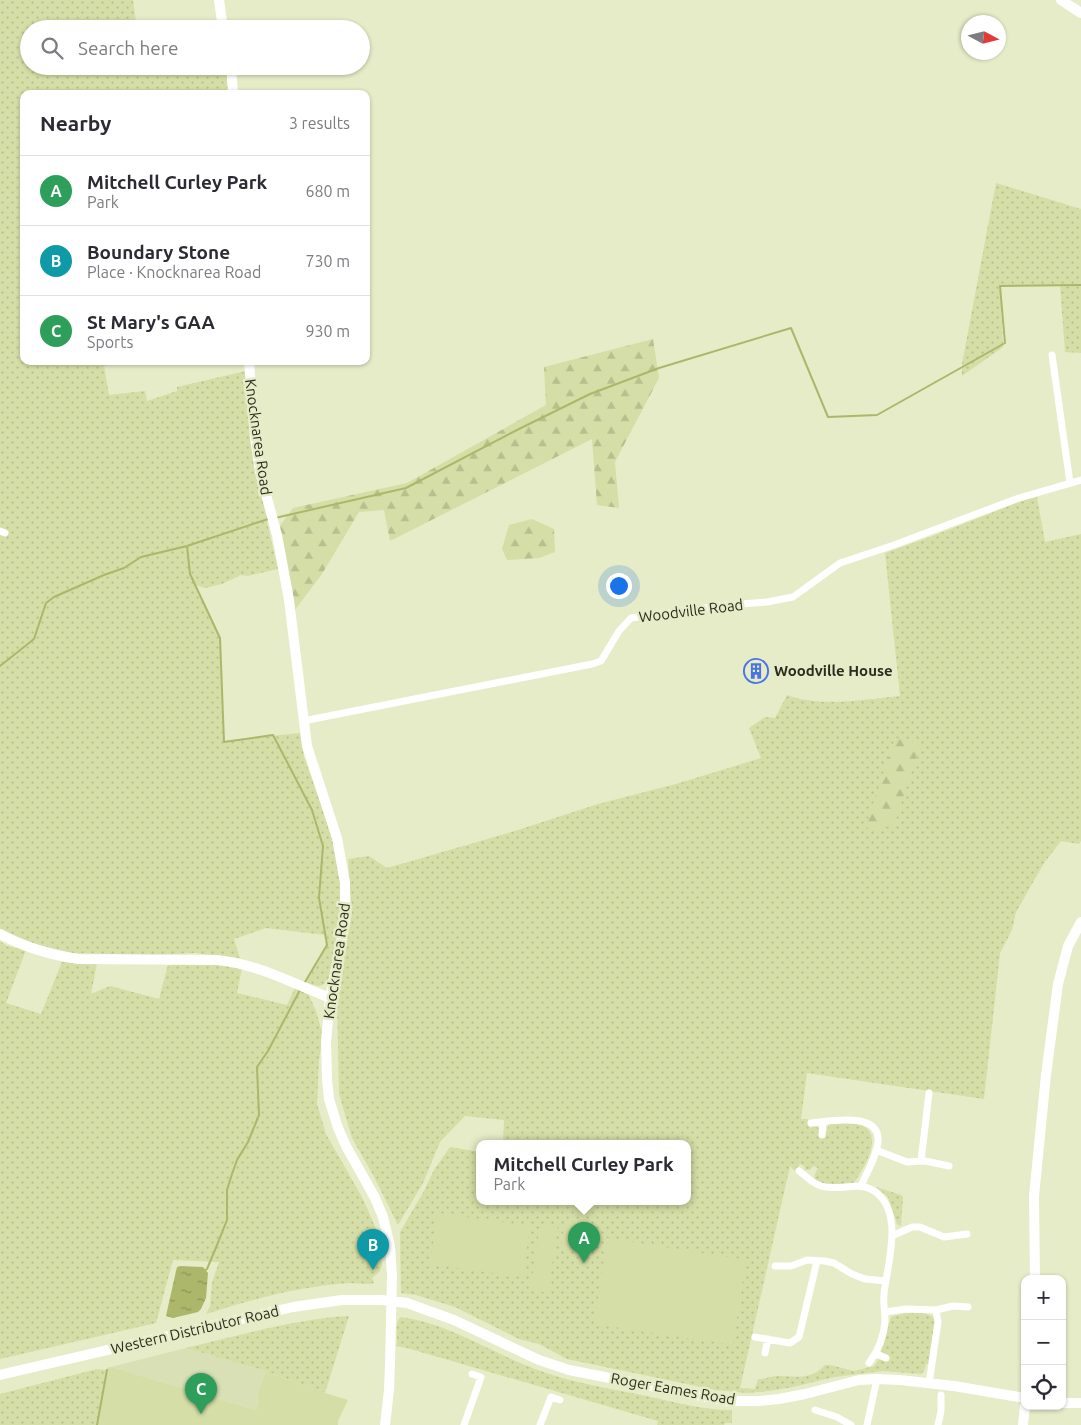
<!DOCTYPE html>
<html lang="en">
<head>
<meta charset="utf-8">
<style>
  :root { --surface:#fff; --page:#f7f7f7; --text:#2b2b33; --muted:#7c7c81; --line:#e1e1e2; --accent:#4974e6 }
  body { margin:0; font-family:Ubuntu,sans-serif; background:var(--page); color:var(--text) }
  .controls { position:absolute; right:15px; bottom:15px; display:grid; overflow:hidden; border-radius:10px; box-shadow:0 1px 4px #0004 }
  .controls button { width:45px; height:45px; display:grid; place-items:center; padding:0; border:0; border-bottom:1px solid var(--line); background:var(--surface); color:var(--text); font:25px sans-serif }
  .compass { position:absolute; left:961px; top:15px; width:45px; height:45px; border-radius:50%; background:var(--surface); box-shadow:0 1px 4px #0004; rotate:97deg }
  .you { position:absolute; left:618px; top:585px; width:18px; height:18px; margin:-12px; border:4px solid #fff; border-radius:50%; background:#1a73e8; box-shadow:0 0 0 8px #1a73e833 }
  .badge { display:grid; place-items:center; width:32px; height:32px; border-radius:50%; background:var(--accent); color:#fff; font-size:16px; font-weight:700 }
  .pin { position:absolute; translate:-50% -41px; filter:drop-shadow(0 1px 2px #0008) }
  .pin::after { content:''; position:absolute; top:26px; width:18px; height:15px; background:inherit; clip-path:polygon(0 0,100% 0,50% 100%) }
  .popup { position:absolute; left:476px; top:1140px; width:215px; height:65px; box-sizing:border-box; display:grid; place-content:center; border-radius:10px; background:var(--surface); filter:drop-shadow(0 1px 4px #0005); font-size:16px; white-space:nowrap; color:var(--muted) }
  .popup b { font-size:19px; color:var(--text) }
  .popup::after { content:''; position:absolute; left:50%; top:100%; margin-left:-10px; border:10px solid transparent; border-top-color:var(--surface) }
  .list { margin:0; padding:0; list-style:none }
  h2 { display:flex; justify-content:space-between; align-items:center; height:65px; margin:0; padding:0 20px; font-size:21px }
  h2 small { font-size:16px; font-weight:400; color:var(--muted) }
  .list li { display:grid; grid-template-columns:32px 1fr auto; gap:15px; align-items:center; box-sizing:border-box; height:70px; padding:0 20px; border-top:1px solid var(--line) }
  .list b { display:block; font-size:19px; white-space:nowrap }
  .list p { margin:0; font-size:16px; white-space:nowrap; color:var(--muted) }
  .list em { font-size:16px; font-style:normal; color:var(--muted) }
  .icon { flex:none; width:28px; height:28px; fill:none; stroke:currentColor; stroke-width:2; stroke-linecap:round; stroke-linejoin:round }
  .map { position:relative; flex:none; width:1081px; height:1425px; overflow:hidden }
  .search { position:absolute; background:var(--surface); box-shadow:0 1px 4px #0004; left:20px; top:20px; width:350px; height:55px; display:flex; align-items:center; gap:12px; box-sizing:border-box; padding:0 18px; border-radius:28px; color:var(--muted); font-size:19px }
  .panel { position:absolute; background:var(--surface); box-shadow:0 1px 4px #0004; left:20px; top:90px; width:350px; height:275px; border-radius:10px }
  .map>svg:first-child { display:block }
  .built { fill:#d9e0b5 }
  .grass { fill:url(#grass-dots) }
  .forest { fill:url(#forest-firs) }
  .garden { fill:#d5dea6 }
  .water { fill:url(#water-ripples) }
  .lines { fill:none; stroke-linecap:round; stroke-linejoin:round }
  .stream { stroke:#acb76b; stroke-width:2 }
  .street { stroke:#fff; stroke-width:7 }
  .secondary { stroke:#fff; stroke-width:10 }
  .labels { text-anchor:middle; stroke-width:5; stroke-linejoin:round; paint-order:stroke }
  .street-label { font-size:15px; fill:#2a2c1e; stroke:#e5ecc7 }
  .poi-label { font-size:15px; font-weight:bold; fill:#2a2c1e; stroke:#e5ecc7; text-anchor:start }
</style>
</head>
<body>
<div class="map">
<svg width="1081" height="1425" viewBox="0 0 1081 1425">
  <defs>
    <pattern id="grass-dots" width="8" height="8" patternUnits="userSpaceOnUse" patternTransform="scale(1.25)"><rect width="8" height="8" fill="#d5dea6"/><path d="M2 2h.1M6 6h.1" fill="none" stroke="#b7bf8e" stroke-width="1.8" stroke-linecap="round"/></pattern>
    <pattern id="forest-firs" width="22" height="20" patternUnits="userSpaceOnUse" patternTransform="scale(1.25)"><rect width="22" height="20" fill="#d5dea6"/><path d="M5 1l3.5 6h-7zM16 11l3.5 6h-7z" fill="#b7bf8e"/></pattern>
    <pattern id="water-ripples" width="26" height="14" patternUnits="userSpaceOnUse" patternTransform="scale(1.25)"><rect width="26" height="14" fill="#acb76b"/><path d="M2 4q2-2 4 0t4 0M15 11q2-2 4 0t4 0" fill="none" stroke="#8c9557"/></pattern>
  </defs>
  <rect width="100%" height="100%" fill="#e5ecc7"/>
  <path class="built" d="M186,1348L266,1371L257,1396L259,1401L256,1410L111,1367Z"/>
  <path class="grass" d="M0,0H133L137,29H29V66H227L230,94H24V361H123L104,366L109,395L145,391L147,401L177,391V387L246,371L270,521L267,522L278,569L247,576L241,575L222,584L205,588L195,585L220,638L224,741L300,733L304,757L330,829L341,876L343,905L330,977C322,990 317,986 305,982L327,945L325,935L266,928L234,939L240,958L195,953L152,955L72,953L31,943L0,929Z
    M996,183L1081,209V353L1065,352L1060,285L1000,286L1003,347L962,376V364Z
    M1037,497L1045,542L1081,534V841L1079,844L1061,841L1044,863L1016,912L1012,930L1000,953L984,1099L807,1073L801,1119H808L810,1128L814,1126L819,1128L825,1136L829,1124C871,1117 883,1134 862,1170C858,1176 856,1183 849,1185C838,1188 826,1184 814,1181L815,1174L818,1168L813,1166L810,1170H805L804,1166L800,1164L795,1171L790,1166L740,1388L755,1389L758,1379C765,1380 770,1376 777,1376C795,1376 811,1381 825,1365H830L854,1371L874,1366L879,1359L889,1361L890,1357L881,1351L891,1317C902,1313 923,1310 933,1317L935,1321L928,1364H926L924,1371L921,1374L883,1371L834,1377L793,1387L769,1391L747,1393L715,1390L567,1359L539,1344L519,1339L455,1307L416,1295L401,1293L400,1232L424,1191L434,1170L450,1147L480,1152V1202H688V1144H503L504,1120L465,1116L440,1142L423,1183L398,1225L372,1173L352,1138L339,1094L337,998L352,913L348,859L369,856L387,868L515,831L598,804L676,784L761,758L749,728L765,717L775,718L787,695C820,708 866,699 900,696L885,553L930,537L1027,499Z
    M0,941L7,946L26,950L6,1003L41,1014L62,962L97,963L91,994L110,986L159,999L168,965L217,964L242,968L237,993L287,1005L295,988L308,993L316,1011L323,1035L319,1060L317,1104L326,1134L363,1199L376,1229L382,1265L380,1271L372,1278L374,1283L369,1284C363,1284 356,1283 350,1283C301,1286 252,1299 206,1314L210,1306L212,1283L219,1262L173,1260L156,1323L0,1359Z
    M876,1187L901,1195L903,1197L901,1226L897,1224L888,1197Z
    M349,1316L325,1393L266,1371L186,1348C240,1336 293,1319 349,1316Z
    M401,1317C450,1324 490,1352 535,1369C571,1383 609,1388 646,1396C674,1402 703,1410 732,1410V1423H725L724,1425H657L658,1421L407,1348L396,1346C399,1337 393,1323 401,1317Z
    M97,1369L107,1370L97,1425H0V1394Z"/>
  <path class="forest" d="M653,339L659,378L615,462L619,508L597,505L592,439L390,541L384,510L359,512L322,574L294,611L279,527L293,508L407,483L546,405L544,367Z
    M532,519L554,529L555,552L539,558L507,560L502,549L509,525Z
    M895,738L921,743L894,825L870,831L866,825Z"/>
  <path class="garden" d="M437,1213L530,1226L523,1277L430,1264Z
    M565,1221L583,1223L579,1252L561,1249Z
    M540,1224L558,1226L548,1293L530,1290Z
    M607,1238L746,1260L733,1345L594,1324Z
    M111,1367L256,1410L259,1401L257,1396L266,1371L325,1393L348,1400L338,1421V1425H97L107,1368Z"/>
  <path class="water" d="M180,1266L203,1267L208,1273L206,1298L201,1309L198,1312L173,1318L166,1316L176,1271L177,1267Z"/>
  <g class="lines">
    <path class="stream" d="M275,518L406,488L519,429L590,394L659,368L791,328L828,417L877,415L1005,343L1000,286L1081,285
      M187,546L190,574L220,638L224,742L273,735L312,810L323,846L319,898L327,945L305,982
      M0,666L34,639L46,603L54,597L104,575L124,568L141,557L187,546L268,519
      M204,1271L207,1269L215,1250L227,1220V1190L232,1174L237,1160L248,1142L259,1115L257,1067L268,1051L300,990
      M97,1425L107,1370"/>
    <path class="street" d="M1052,355L1070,483
      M0,531L5,533
      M303,721L592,664L601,661L619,631L631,618L727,605L767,602L793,597L840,563L894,545L1016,499L1081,480
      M811,1123C829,1121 880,1111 878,1141C877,1156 867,1172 861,1186
      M822,1135L823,1122
      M876,1150L907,1162L925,1161L949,1166
      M921,1161L929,1093
      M799,1171C806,1176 813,1184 821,1186C841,1192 863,1178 879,1195C903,1218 887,1266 884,1294C883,1303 885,1312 885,1321C884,1336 878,1351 869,1363
      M892,1236L912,1227H920L944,1237L967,1234
      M775,1266H791L807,1260L825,1261L834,1263L852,1274L865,1279L886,1281
      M885,1312L906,1309L936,1310L953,1306L968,1307
      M755,1337L790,1343L799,1337L817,1261
      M765,1353L768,1339
      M876,1354L886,1358
      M929,1384L938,1322L936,1310
      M815,1410L837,1417L851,1425
      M464,1425L481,1377L472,1374
      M540,1425L551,1397L560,1400
      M867,1425L877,1379
      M938,1425L941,1411V1395"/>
    <path class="secondary" d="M219,0L223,29
      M1061,0L1081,13
      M231,66L233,94
      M249,361L255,438L260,472L277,535L289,600L307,746L337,838L345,883V922L330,998L326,1042L327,1079L329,1099L338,1128L346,1146L375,1198L383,1217L390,1246L392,1276L390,1363L389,1390L385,1425
      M0,934C24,947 51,955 78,959L217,960C258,964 292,983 330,998
      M1035,1279L1034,1196L1046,1075L1058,984L1068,946L1081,922
      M0,1375L293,1307L342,1300H382L407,1303L454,1320L539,1360L569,1370L727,1401H759L779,1399L805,1394L859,1380L877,1379L900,1380L954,1386L1025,1398
      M1062,1403H1081
      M1023,1425L1025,1406"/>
  </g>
  <defs>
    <symbol id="building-ring" viewBox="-11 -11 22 22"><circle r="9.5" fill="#e5ecc7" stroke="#4974e6" stroke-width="1.5"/><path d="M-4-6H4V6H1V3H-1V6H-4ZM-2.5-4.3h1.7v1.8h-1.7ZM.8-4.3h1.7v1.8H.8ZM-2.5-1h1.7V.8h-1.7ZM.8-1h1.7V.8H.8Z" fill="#4974e6"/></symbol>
  </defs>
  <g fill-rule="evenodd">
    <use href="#building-ring" x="742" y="657" width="28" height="28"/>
  </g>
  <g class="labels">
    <g class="street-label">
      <text transform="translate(258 437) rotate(82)" y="5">Knocknarea Road</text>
      <text transform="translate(691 611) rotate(-7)" y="5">Woodville Road</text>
      <text transform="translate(337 961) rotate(-82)" y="5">Knocknarea Road</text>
      <text transform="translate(195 1330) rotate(-13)" y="5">Western Distributor Road</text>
      <text transform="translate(673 1389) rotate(10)" y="5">Roger Eames Road</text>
    </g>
    <g class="poi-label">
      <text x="774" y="676">Woodville House</text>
    </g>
  </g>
</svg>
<div class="controls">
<button>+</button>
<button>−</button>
<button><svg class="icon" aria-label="locate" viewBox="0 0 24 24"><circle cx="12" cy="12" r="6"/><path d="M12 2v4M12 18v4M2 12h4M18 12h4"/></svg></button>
</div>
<svg class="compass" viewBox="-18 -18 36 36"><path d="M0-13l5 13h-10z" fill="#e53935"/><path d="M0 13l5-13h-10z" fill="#7c7c81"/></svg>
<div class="you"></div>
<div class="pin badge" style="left:584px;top:1263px;background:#2e9e5b">A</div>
<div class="popup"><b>Mitchell Curley Park</b>Park</div>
<div class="pin badge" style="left:373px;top:1270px;background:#0f9aa8">B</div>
<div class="pin badge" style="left:201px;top:1414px;background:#2e9e5b">C</div>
<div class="search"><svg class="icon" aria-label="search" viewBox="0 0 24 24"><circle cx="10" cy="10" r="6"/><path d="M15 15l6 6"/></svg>Search here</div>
<section class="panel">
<h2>Nearby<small>3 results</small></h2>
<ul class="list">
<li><span class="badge" style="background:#2e9e5b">A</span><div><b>Mitchell Curley Park</b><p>Park</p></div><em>680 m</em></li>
<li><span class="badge" style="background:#0f9aa8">B</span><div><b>Boundary Stone</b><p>Place · Knocknarea Road</p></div><em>730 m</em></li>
<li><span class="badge" style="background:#2e9e5b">C</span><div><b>St Mary's GAA</b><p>Sports</p></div><em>930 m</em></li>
</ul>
</section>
</div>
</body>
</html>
